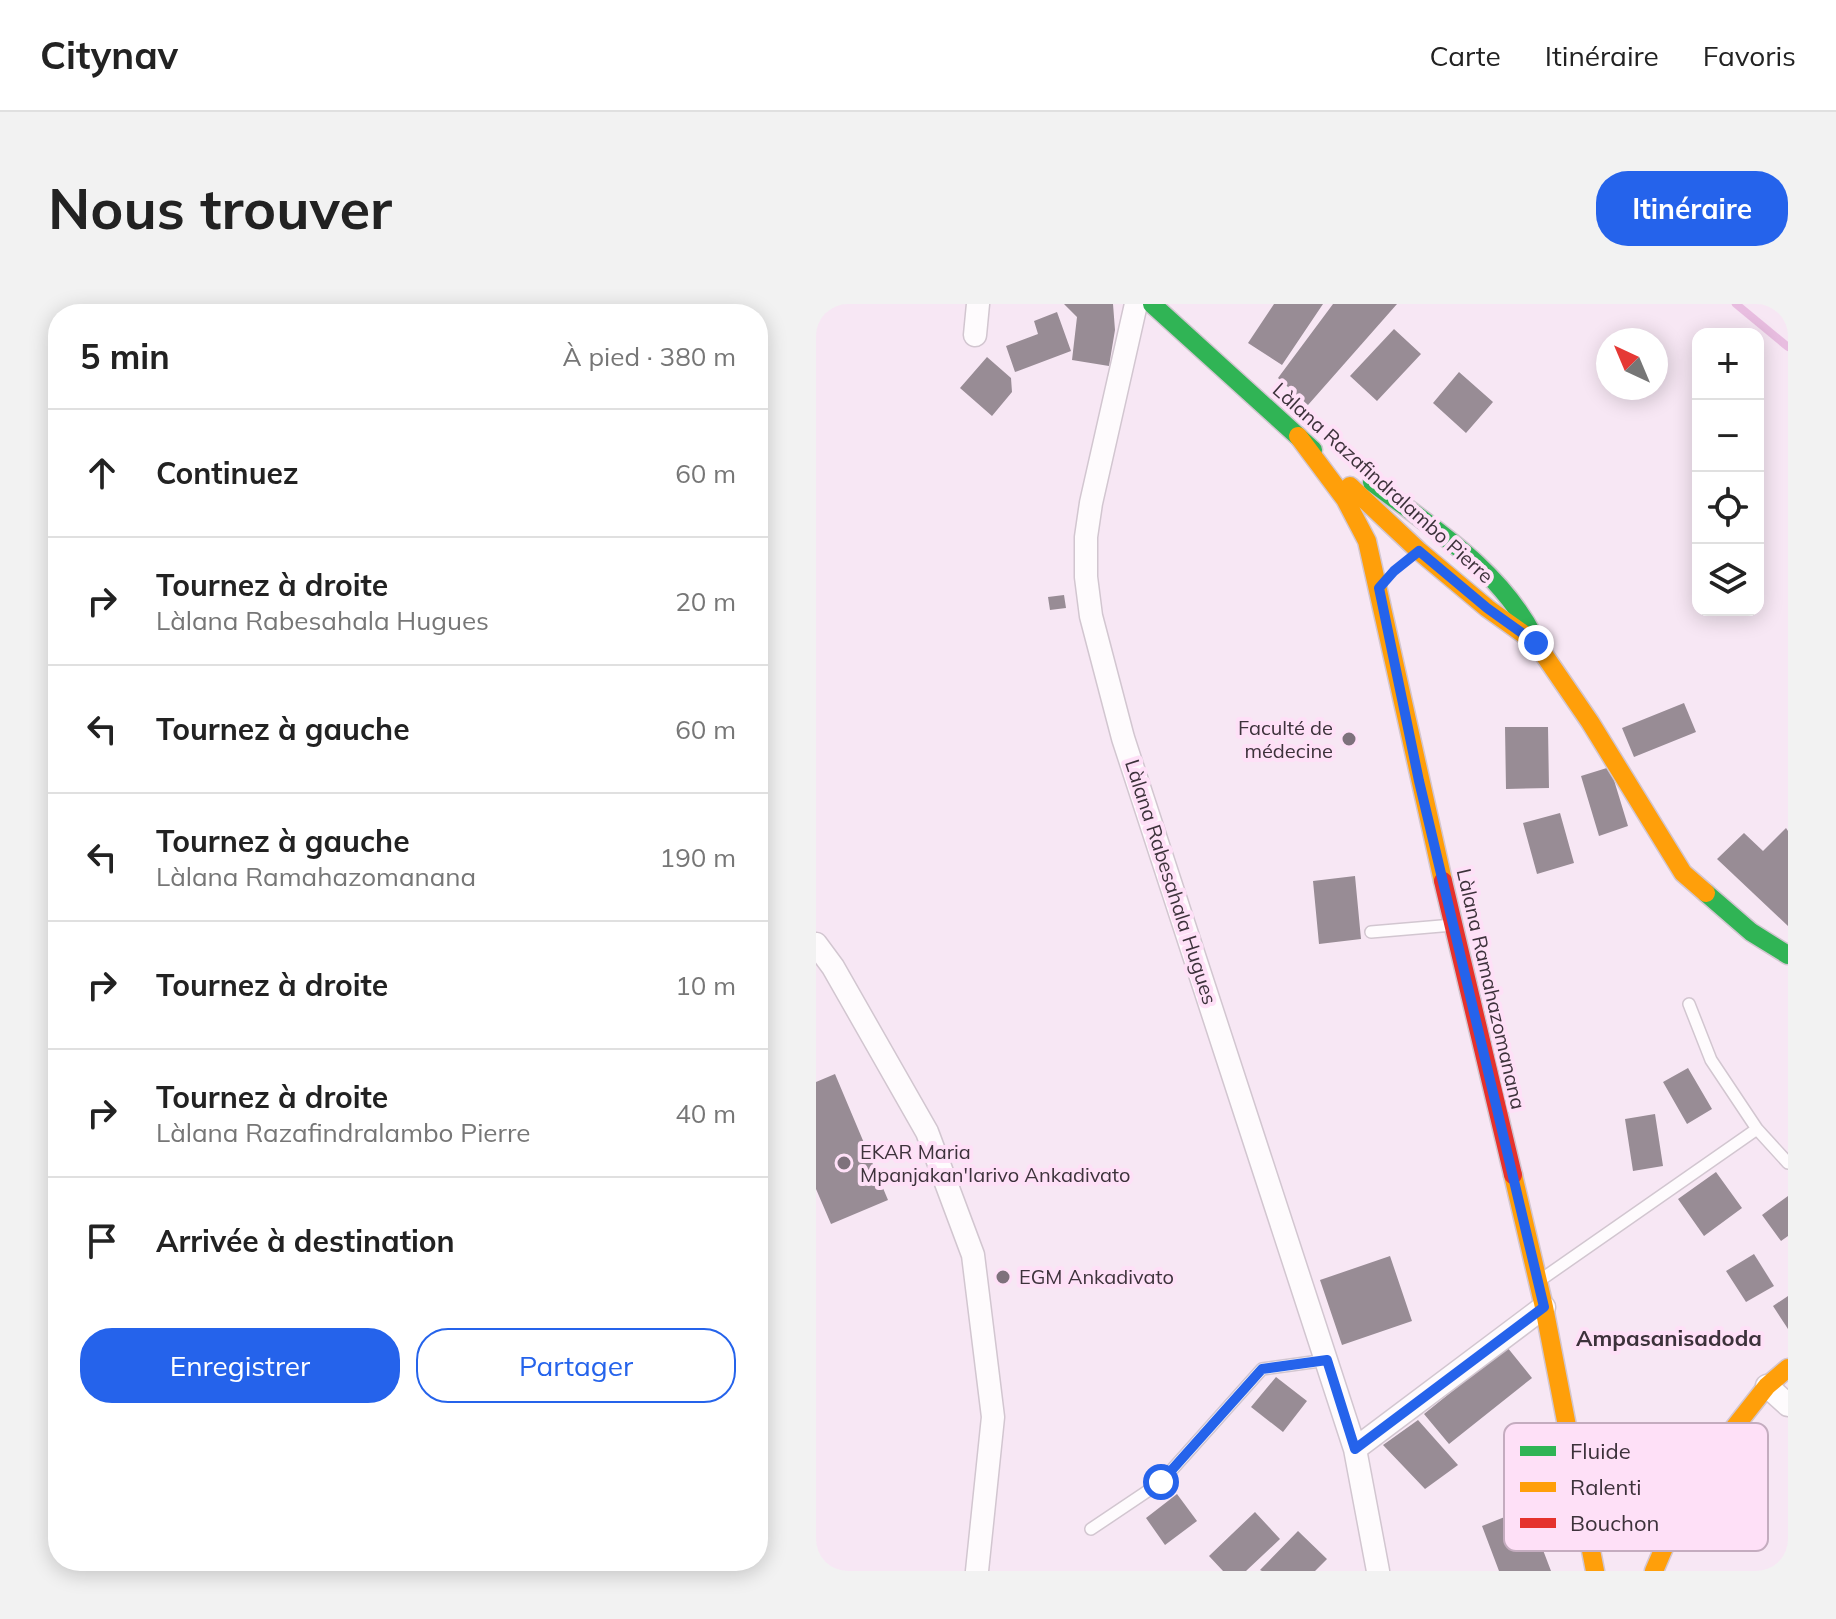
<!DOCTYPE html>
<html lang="fr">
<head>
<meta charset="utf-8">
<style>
  :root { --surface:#fff; --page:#f2f2f2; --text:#222; --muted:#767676; --line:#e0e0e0; --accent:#2563eb }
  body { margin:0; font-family:Mulish,sans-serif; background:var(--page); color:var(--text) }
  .controls { position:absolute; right:24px; top:24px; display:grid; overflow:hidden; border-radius:16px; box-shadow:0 4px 20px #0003 }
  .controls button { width:72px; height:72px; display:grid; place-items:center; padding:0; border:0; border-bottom:2px solid var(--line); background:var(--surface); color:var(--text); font:40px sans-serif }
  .compass { position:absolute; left:780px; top:24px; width:72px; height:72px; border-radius:50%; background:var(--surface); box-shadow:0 4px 20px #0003; rotate:316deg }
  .stop { position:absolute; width:24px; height:24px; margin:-18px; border:6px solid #2563eb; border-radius:50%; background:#fff }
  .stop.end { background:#2563eb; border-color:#fff; box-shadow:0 2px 8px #0008 }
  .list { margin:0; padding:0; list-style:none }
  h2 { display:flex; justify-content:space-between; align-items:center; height:104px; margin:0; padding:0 32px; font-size:34px }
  h2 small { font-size:26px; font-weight:400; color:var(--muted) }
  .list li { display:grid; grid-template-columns:52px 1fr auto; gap:24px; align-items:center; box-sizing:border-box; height:128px; padding:0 32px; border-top:2px solid var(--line) }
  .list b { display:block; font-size:30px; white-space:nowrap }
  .list p { margin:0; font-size:26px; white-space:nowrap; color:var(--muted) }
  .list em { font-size:26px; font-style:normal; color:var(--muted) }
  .actions { display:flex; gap:16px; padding:24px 32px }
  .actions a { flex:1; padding:18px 0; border:2px solid var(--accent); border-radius:32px; text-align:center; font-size:28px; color:var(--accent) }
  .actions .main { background:var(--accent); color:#fff }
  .icon { flex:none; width:44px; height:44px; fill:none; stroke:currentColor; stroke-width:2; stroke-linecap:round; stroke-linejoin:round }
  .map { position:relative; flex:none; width:972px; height:1267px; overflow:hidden; border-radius:32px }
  header { display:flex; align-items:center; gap:48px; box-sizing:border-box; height:112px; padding:0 40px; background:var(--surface); border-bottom:2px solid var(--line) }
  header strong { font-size:38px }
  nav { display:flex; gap:44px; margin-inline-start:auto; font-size:28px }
  .intro { display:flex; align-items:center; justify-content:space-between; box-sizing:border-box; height:192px; padding:0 48px }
  h1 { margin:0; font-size:56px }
  .button { padding:20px 36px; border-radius:32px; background:var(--accent); color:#fff; font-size:28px; font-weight:700 }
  main { display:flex; gap:48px; padding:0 48px }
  aside { flex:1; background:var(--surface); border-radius:32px; box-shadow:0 4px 20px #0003 }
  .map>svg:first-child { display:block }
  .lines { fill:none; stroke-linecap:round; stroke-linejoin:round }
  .stream { stroke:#e8bde0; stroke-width:8 }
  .building { fill:#988c95 }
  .lane-casing { stroke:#d2c6d0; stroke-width:14 }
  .street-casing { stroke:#d2c6d0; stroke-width:25 }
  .fast-casing { stroke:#d2c6d0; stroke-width:21 }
  .slow-casing { stroke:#d2c6d0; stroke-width:21 }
  .jam-casing { stroke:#d2c6d0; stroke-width:21 }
  .lane { stroke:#fefbfd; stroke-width:11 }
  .street { stroke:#fefbfd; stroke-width:22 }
  .fast { stroke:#30b455; stroke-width:18 }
  .slow { stroke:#ff9f0a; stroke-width:18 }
  .jam { stroke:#e5322d; stroke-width:18 }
  .route { stroke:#2563eb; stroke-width:10 }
  .poi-dot { fill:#7e717c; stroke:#fee0f7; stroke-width:3 }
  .labels { text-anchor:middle; stroke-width:8; stroke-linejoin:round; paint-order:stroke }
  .street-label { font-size:20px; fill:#3d323b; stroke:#fee0f7 }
  .poi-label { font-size:20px; fill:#3d323b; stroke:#fee0f7; text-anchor:start }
  .neighbourhood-label { font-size:22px; font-weight:bold; fill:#3d323b; stroke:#fee0f7 }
  .key { fill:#fee0f7; stroke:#c4acbf; stroke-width:2 }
  .key-label { font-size:22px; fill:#3d323b }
</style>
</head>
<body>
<header>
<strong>Citynav</strong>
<nav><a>Carte</a><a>Itinéraire</a><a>Favoris</a></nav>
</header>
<div class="intro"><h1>Nous trouver</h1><a class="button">Itinéraire</a></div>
<main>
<aside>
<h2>5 min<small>À pied · 380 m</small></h2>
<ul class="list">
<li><svg class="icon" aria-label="ahead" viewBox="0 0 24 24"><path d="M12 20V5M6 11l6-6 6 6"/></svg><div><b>Continuez</b></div><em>60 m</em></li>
<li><svg class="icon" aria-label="right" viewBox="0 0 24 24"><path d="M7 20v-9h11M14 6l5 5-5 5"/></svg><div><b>Tournez à droite</b><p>Làlana Rabesahala Hugues</p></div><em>20 m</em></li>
<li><svg class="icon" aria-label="left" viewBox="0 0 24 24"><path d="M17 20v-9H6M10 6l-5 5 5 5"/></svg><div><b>Tournez à gauche</b></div><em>60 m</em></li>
<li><svg class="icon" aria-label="left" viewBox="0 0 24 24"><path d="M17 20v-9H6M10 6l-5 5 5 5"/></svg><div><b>Tournez à gauche</b><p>Làlana Ramahazomanana</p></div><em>190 m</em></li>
<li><svg class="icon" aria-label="right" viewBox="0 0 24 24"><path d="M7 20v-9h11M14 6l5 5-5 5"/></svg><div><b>Tournez à droite</b></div><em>10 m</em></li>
<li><svg class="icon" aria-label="right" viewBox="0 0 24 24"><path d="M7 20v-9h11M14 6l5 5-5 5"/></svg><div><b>Tournez à droite</b><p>Làlana Razafindralambo Pierre</p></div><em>40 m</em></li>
<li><svg class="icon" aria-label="arrive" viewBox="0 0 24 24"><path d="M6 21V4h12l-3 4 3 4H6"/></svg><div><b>Arrivée à destination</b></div></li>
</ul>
<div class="actions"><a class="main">Enregistrer</a><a>Partager</a></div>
</aside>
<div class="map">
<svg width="972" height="1267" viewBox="0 0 972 1267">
  <rect width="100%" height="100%" fill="#f7e7f4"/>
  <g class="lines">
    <path class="stream" d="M920,0L972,43"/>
  </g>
  <path class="building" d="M248,0H297L299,26L293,62L256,56L261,13Z
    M458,0H507L466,61L432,39Z
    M517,0H581L492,101L462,74Z
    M241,8L255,47L199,68L190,42L222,30L218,17Z
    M578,25L605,50L561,97L534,72Z
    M171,53L195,74L196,88L176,112L144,84Z
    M643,68L677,98L650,129L617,99Z
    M248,291L250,304L234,306L232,293Z
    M868,399L880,428L818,453L806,424Z
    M689,423H732L733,484L690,485Z
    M794,463L812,522L783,532L765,472Z
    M744,509L758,559L721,570L707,519Z
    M970,524L972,527V622L901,555L928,529L947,547Z
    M539,572L545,635L503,640L497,577Z
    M872,764L896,805L871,820L847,778Z
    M19,770L72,896L15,920L0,885V778Z
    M839,810L847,862L817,867L809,815Z
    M900,868L926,904L888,932L862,895Z
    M972,892V932L965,937L946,911Z
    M938,950L958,982L930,998L910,967Z
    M574,952L596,1017L526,1041L504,976Z
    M972,992V1025L957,1002Z
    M691,1043L716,1074L633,1140L608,1110Z
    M460,1073L491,1097L467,1128L435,1103Z
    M602,1116L642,1161L609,1185L567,1141Z
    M361,1190L381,1217L349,1241L330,1214Z
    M711,1204L735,1267H683L666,1222Z
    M439,1208L464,1235L430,1267H407L393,1252Z
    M482,1227L511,1255L499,1267H446L444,1266Z"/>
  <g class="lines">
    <defs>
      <path id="lane" d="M555,628L637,621
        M873,700L895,756L941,825L972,859
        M723,977L941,825
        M275,1225L345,1178L446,1065L511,1056"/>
      <path id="street" d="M320,0L275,199L270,233V273L275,312L307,434L539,1145L562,1267
        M159,31L162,0
        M0,640L17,663L111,828L157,951L177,1113L161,1267
        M951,1082L972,1101
        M539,1145L728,1003"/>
      <path id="fast" d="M336,0L497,146
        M556,178C616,224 683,264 718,333
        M890,589L935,628L972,651"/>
      <path id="slow" d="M482,132L529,195L551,237L627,577
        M534,182L603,247L671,304L720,339L774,418L867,569L890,589
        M697,871L728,1003L779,1267
        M838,1267L877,1176L951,1082L972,1064"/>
      <path id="jam" d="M627,577L697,871"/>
    </defs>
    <use href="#lane" class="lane-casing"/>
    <use href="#street" class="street-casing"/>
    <use href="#fast" class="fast-casing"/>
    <use href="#slow" class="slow-casing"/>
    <use href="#jam" class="jam-casing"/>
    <use href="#lane" class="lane"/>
    <use href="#street" class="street"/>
    <use href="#fast" class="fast"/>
    <use href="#slow" class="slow"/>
    <use href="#jam" class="jam"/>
  </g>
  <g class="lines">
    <path class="route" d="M345,1178L446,1065L511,1056L539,1145L728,1003L603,477L563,284L578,267L603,247L671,304L720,339"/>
  </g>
  <g class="poi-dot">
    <circle cx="533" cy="435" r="8"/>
    <circle cx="28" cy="859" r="8"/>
    <circle cx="187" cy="973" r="8"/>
  </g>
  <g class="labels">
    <g class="street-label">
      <text transform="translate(567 179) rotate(42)" y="7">Làlana Razafindralambo Pierre</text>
      <text transform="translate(355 578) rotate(72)" y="7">Làlana Rabesahala Hugues</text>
      <text transform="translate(675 685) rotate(77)" y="7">Làlana Ramahazomanana</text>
    </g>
    <g class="poi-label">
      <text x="517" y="431" text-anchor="end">Faculté de<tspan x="517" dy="23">médecine</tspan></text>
      <text x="44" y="855">EKAR Maria<tspan x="44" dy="23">Mpanjakan'Iarivo Ankadivato</tspan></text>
      <text x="203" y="980">EGM Ankadivato</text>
    </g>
    <g class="neighbourhood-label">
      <text x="853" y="1042">Ampasanisadoda</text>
    </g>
  </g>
  <rect x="688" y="1119" width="264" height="128" rx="12" class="key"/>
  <rect x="704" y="1142" width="36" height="10" fill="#30b455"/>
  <rect x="704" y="1178" width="36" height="10" fill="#ff9f0a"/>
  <rect x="704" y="1214" width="36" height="10" fill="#e5322d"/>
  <g class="key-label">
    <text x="754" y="1155">Fluide</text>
    <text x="754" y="1191">Ralenti</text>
    <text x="754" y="1227">Bouchon</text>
  </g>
</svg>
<div class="controls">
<button>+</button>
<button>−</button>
<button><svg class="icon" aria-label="locate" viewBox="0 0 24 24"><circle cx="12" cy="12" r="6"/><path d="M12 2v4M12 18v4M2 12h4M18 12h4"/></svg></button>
<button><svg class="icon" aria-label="layers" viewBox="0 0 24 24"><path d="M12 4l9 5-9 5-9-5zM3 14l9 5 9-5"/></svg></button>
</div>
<svg class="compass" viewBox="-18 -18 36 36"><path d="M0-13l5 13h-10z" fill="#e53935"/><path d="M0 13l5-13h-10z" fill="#767676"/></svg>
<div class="stop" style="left:345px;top:1178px"></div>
<div class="stop end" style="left:720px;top:339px"></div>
</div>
</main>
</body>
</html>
